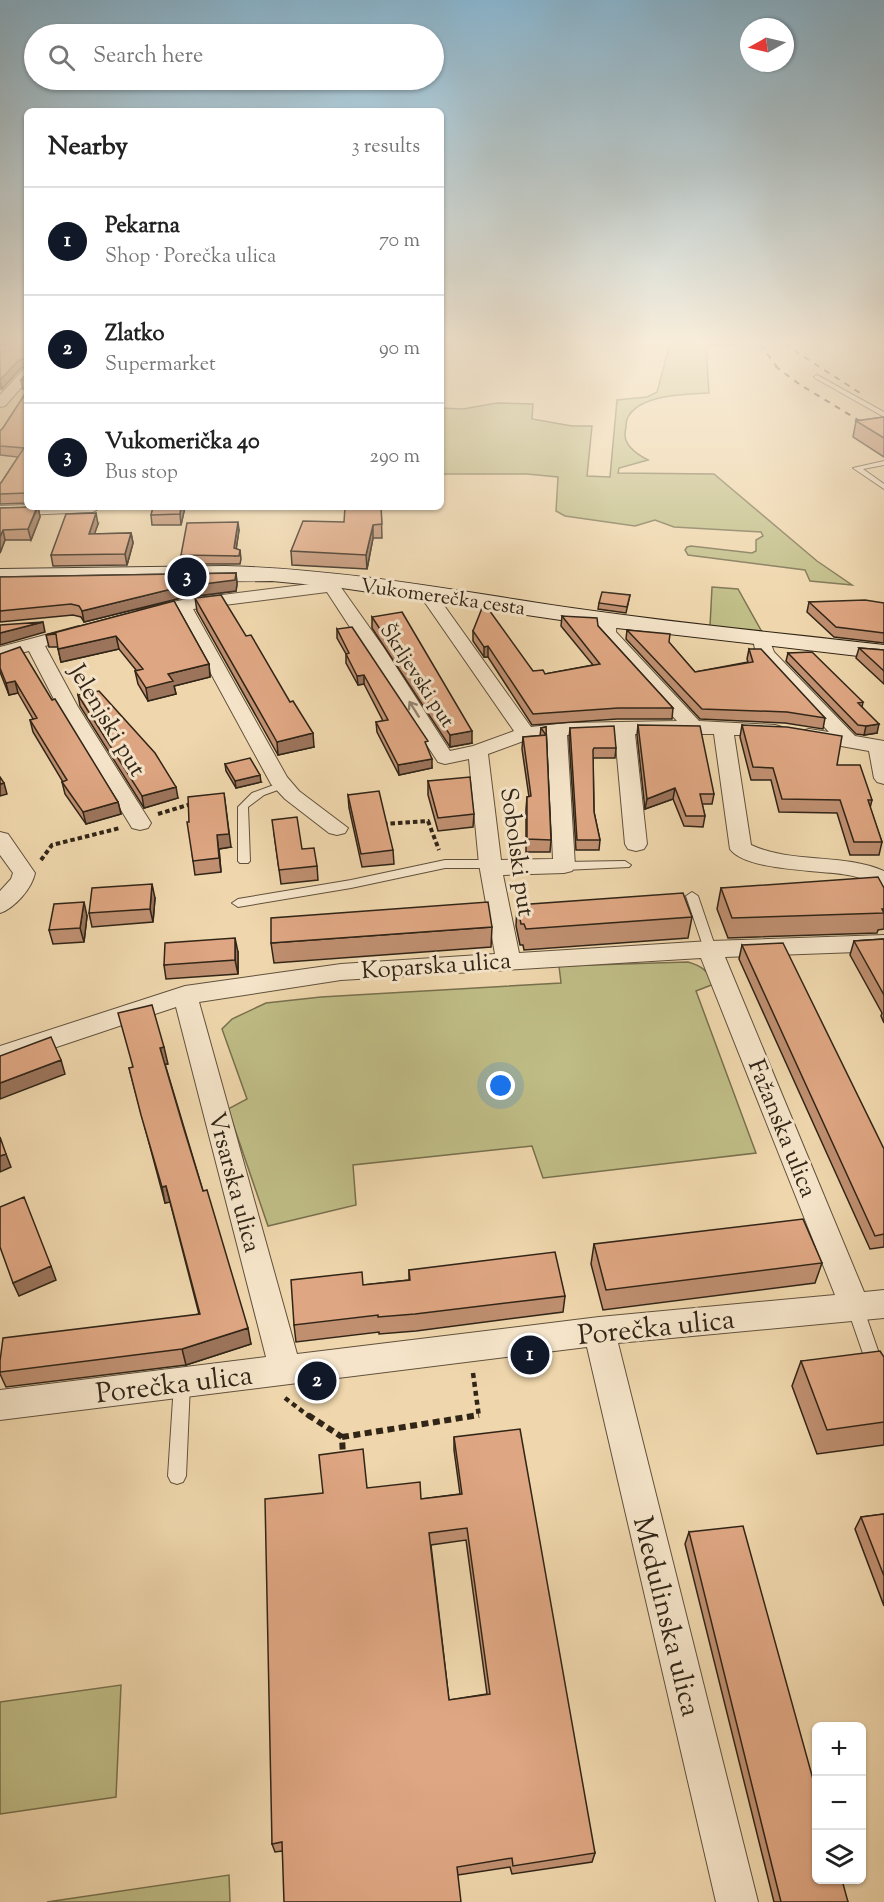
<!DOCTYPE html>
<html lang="en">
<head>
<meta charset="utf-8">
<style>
  :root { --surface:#fff; --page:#f2f2f2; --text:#222; --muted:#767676; --line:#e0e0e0; --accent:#111827 }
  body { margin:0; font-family:"Sorts Mill Goudy",serif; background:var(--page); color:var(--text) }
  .controls { position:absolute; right:18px; bottom:18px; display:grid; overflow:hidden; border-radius:9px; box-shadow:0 2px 4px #0004 }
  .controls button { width:54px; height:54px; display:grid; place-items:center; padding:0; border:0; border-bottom:2px solid var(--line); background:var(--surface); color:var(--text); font:30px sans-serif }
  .compass { position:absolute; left:740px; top:18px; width:54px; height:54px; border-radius:50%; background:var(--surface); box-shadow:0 2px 4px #0004; rotate:262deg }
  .you { position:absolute; left:501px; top:1086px; width:21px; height:21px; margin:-15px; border:4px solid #fff; border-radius:50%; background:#1a73e8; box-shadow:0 0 0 9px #1a73e833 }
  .badge { display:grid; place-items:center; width:39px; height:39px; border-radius:50%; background:var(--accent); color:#fff; font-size:20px; font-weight:700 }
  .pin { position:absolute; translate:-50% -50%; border:3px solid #fff; box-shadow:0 2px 6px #0006 }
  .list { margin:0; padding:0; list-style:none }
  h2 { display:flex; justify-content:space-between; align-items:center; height:78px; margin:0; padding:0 24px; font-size:26px }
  h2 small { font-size:20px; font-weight:400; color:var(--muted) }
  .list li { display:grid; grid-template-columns:39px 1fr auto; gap:18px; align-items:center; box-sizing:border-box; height:108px; padding:0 24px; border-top:2px solid var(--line) }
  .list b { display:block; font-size:22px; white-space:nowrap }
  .list p { margin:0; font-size:20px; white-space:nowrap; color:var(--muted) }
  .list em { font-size:20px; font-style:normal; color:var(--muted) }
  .icon { flex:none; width:33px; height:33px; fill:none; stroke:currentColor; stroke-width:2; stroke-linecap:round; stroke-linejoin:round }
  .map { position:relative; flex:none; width:884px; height:1902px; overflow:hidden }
  .search { position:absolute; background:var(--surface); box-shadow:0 2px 4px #0004; left:24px; top:24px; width:420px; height:66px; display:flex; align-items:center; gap:15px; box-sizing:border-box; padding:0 21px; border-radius:33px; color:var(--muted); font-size:22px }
  .panel { position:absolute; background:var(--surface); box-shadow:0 2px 4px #0004; left:24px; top:108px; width:420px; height:402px; border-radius:9px }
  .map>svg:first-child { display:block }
  .green { fill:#bfbc85; stroke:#78704e; stroke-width:1.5 }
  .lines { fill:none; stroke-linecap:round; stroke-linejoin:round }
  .lane-casing { stroke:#60513c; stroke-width:2 }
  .street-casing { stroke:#60513c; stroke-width:2 }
  .secondary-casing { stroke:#312517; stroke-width:2 }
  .path-far2 { stroke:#312517; stroke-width:4; stroke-dasharray:4.5 3; stroke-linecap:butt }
  .path-far1 { stroke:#312517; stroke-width:4.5; stroke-dasharray:5 4; stroke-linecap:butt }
  .path { stroke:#312517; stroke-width:6; stroke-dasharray:7 4.5; stroke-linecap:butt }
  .lane { fill:#f5e4c9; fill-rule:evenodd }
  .street { fill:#f5e4c9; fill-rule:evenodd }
  .secondary { fill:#f5e4c9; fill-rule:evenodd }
  .rail { stroke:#312517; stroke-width:2; stroke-dasharray:6 6; stroke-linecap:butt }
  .wall { fill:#bf8f70; stroke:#312517; stroke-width:1.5; fill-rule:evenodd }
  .shaded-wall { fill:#9b745b; stroke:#312517; stroke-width:1.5 }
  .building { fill:#dea682; stroke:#312517; stroke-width:1.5; fill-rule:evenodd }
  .oneway { stroke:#938470 }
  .labels { text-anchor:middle; stroke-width:6; stroke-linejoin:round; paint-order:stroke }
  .far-street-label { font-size:20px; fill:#312517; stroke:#f5e4c9 }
  .street-label { font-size:24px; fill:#312517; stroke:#f5e4c9 }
  .near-street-label { font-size:28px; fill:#312517; stroke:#f5e4c9 }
</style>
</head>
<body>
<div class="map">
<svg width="884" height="1902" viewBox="0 0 884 1902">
  <rect width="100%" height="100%" fill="#efd6ac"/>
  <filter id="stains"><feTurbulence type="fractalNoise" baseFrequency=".00333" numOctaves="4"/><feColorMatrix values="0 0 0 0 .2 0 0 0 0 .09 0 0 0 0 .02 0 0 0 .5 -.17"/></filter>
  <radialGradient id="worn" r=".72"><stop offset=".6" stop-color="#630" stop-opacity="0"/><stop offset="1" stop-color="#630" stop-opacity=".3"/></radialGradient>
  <path class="green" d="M670,344H752L706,345L709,393C686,394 638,394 627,419C626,422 626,429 625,433C624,446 638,455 648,460L619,468L618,473L714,474L817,561L852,585L810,581L805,570L688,555L685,550L687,547L691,546L752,553L756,551V540L763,536L761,532L674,527L655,520L635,526L565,516L556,511L558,477L527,474H441V408L463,409L497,403L533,404L532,419L572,426H592L587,476L610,477L617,400L647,397L657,392Z
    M712,587L738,589L762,632L710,626Z
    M688,962C702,966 708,971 714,984L696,991L756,1153L543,1178L532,1146L353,1165L356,1205L268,1226L228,1109L247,1099L222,1029L232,1019L266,1003L321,997L561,983L559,966Z
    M121,1685L116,1797L0,1814V1702Z
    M229,1875L230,1902H47Z"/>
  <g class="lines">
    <defs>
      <path id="lane" d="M817,375L884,412V417L815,378L814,377Z
        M884,461V465L863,469L884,484V489L853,468Z
        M282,782L286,783L287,785L286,787L264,795L248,807L250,861L248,863H240L238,861V807L252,793Z
        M445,860H490L496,864L490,868H445L351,888L238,907L232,903L238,899L351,880Z
        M625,861L631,865L629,867L564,870L558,866L564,862Z
        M692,892L698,896L716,949L714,952H706L704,949L686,896Z
        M855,1300L860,1302L863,1307L884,1368L882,1373L876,1375L870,1373L868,1368L847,1307L850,1302Z
        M182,1376L188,1379L190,1384L186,1476L183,1482L177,1484L171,1482L168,1476L174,1384L176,1379Z"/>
      <path id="street" d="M27,369V381L5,406L0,407V395L23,370Z
        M27,505V507H101L93,512L0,516V506Z
        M335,575L343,580L340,586L384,648L450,751L473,746L514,731L419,594L421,590H433L531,727L567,723L677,721L599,634L597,629L602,616H614L617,620L616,632L699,721L775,725L782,727L785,731L782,735H734L751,845C793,864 842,853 884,871V886C872,883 861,877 848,875C822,870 745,871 730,849L714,734H635L647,844L644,849L636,851L628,849L625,844L615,734L567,735L575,866L572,871L564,873L503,875L519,953L710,941L884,935V951L725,957L864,1292L884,1290V1318L618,1343L758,1902H716L587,1347L0,1420V1390L266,1357L176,1007L0,1066V1046L185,986L341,964L495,954L479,864L469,759L445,764L438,762L327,592L193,609L287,777L299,791L348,828L345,833L337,835L329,833L285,799L271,784L177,611L144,619L138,618L135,614L138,610L182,600L326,582L329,576ZM547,737L553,859L501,860L488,754L529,739ZM701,958L835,1295L599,1317L297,1354L199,1002L341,980Z
        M79,626L85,627L88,631L85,635L45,646L78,707L151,823L148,828L140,830L132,828L129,823L58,707L29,651L0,658V647Z
        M762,635L768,636L774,652L855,736L884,741V784L877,782L874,778L869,751L802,739L799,735L802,731L809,729L829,732L756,653L753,640L756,636Z
        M0,832L8,834L35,873C32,888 15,908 0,913V891L11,879L13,873L0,855Z"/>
      <path id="secondary" d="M225,566C342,569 457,591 572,608C676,623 780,633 884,645V659L608,627L335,587L272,581L0,583V569Z"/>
    </defs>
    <use href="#lane" class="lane-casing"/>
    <use href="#street" class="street-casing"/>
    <use href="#secondary" class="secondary-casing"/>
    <path class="path-far2" d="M158,814L191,804
      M383,824L428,821L439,850
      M41,860L52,845L120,828"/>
    <path class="path-far1" d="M473,1373L479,1417
      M285,1398L310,1417"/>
    <path class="path" d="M308,1415L342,1437L343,1456
      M342,1437L479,1415"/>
    <use href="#lane" class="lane"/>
    <use href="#street" class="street"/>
    <use href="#secondary" class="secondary"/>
    <path class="rail" d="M760,344L780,371
      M784,344L860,393
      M775,366L799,384L873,429"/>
  </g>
  <path class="wall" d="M0,344L21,368L2,389H0Z
    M27,373V389H23L21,380Z
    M27,391V503L0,504V483H1L18,457L0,455V431L3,428Z
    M884,417V457L853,437L856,421Z
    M38,507L40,517L31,540H5L0,553V508Z
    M185,507L181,525H152L151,515Z
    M381,507L382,538H373L367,569L292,565L291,551L344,522Z
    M98,524L94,534L131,533L133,543L127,565L53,566L51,555Z
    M239,530L236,549L240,550L241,559L240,564H182L181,555Z
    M236,573L237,584L236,591L181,598L84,622L81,617L73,615L0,622V577Z
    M630,595L626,613L598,609L599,603Z
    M195,598L246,636L314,747L278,755L197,611Z
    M174,601L209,664L210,677L174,686L176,694L148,701L138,684L135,671L136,670L119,649L61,662L58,647H49L46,635Z
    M809,602L884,603V643L834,637L807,612Z
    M562,616L598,626L673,708L672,719H617L532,725L488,657H484L473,641V631L533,671L545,674L593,665L561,626Z
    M372,617L472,743L450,747L372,628Z
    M337,629L428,750L432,768L399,775L377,732L376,722L383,721L364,684L358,685L346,663V654L337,638Z
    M627,630L669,643L695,672L748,662L747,659L749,649L825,718L823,729L785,723L700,719L626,639Z
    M859,648L884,650V684L856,658Z
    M788,653L863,702L862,707L877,733L864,735L856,734L786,661Z
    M0,654L52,700L118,802L121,814L86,824L65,794L62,782H63L33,732L30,720L33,719L18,693L9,695L0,672Z
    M78,695L178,798L144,808L80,706Z
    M638,725L714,794L712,804H702L705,816L703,827L684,826L673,799L645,809L637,735Z
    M742,725L837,765L872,800L870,808L882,842L879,855H850L837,813L779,812L771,780H751L740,737Z
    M546,727L551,840L550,852H526V809L527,797H529L522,749L523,737L540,736L541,728Z
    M570,728L616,748L615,758H593L594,812L600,840L599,850H576L569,738Z
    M225,764L261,782L236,788L226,771Z
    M428,781L474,814L473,827L438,831L428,795Z
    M348,795L393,850L394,864L362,867L349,808Z
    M189,822L231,847L219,849L221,872L195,875L193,861Z
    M274,833L302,849L317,866L318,880L281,884Z
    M721,888H884V929L878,930L877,933L728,938L717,909Z
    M155,898L153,922L92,927L89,913Z
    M517,905L692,917L688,938L524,950L523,945H520L516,926Z
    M87,916L84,942L53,944L49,930Z
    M492,927L491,947L274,963L271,943Z
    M884,939V1023L881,1016L882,1013L850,955L854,941Z
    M742,945L884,1149V1247L870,1249L739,959Z
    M238,952V974L166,979L164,965Z
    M165,1064L203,1191L251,1344L186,1365L6,1387L0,1374V1361L199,1314L170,1202L165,1203L129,1068L168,1064Z
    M594,1244L822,1263L815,1283L603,1310L591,1264Z
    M409,1270L565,1296L563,1312L416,1331L379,1334V1332L296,1342L294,1325L363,1285L409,1280Z
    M884,1357V1445L817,1454L792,1386L801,1361Z
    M454,1437L595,1853L592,1862L512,1874L510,1867L458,1875L282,1851L275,1852L272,1844L323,1493L367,1488L421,1499L460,1494L454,1450ZM466,1540L487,1694L449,1700L431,1545Z
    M884,1514V1606L855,1529L861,1517Z
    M689,1532L848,1902H774L685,1544Z"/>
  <path class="shaded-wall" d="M27,358V367L21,368L2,389L0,380L19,360Z
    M38,507L40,517L31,540L28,529Z
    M181,507H185L181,525L180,514Z
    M96,513L98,524L91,544L89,534Z
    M238,522L239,530L235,557L234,548Z
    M373,525V538L367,569L366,555Z
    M3,530L5,540L0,553V537Z
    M131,533L133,543L127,565L125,554Z
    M236,573L237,584L236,591L181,598L84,622L82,611Z
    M43,622L45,632L0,645V633Z
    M116,636L119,649L61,662L58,649Z
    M488,646V657H484V647Z
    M209,664L210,677L174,686L176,694L148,701L146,688L168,674Z
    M364,675V684L358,685L357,676Z
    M15,681L18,693L9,695L6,683Z
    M879,724L877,733L864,735L866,726Z
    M472,731V743L450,747V735Z
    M313,733L314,747L278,755L277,742Z
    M432,759V768L399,775L398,765Z
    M260,775L261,782L236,788L235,781Z
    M4,783L7,794L0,796V784Z
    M176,787L178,798L144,808L142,796Z
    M675,788L673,799L645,809L647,799Z
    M224,793L231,847L219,849L221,872L217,835Z
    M118,802L121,814L86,824L83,812Z
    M152,884L155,898L153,922L150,909Z
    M84,902L87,916L84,942L80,928Z
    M235,938L238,952V974L235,960Z
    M164,1047L168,1064H164L160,1048Z
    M61,1060L65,1074L0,1099V1083Z
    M6,1154L11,1167L0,1172V1156Z
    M166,1186L170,1202L165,1203L162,1187Z
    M51,1266L56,1280L19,1296L13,1283Z
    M248,1328L251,1344L186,1365L182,1349Z"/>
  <path class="building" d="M0,344H27V366V358L19,360L0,380Z
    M27,373V380H21Z
    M27,391V493L0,494V483H1L24,448L0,446V431L3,428Z
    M884,417V438L856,421Z
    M37,507L28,529L3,530L0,537V508Z
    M153,507H181L180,514L151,515Z
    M345,507H381L382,524L373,525L366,555L291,551L303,521L344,522Z
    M96,513L89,534L131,533L125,554L51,555L66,514Z
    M238,522L234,548L240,550L239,556L181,555L187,523Z
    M236,573L235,580L180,587L82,611L79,606L71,604L0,611V577Z
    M602,592L630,595L627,607L599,603Z
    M221,595L246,636L251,635L290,702L293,701L313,733L277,742L195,598Z
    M865,600L884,603V633L836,627L809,602Z
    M174,601L209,664L168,674L173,681L146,688L135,671L143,669L116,636L58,649L56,634L46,635Z
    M484,603L533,671L543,670L545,674L600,664L562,616L597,618L598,626L673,708H618L533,714L488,646L484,647L473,631Z
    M402,612L472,731L450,735L372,617Z
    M43,622L0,633V625Z
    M352,627L428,741L425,742L432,759L398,765L376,722L388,720L364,675L357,676L346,654L349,653L337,629Z
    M627,630L670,634L669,642L695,672L753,662L749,649H761L825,718L787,712L702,709Z
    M20,647L52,700L55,699L118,802L83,812L62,782L67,780L30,720L37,718L15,681L6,683L0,668V654Z
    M859,648L884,650V671Z
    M812,652L863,702L858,703L879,724L866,726L858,725L788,653Z
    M99,691L155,753L176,787L142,796L78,695Z
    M638,725L700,726L714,794H700L705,816H686L675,788L647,799Z
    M742,725L787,727L842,736L837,765H860L872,800H868L882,842H854L840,800L782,799L773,768L753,767Z
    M614,726L616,748H594L593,750L594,812L600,840H577L570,728Z
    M546,727L551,840L527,839V797L531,796L523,737L546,735L541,728Z
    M250,758L260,775L235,781L225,764Z
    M0,777L4,783L0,784Z
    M470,777L474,814L438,818L428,781Z
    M379,791L393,850L361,854L348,795Z
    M224,793L229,834L217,835L219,858L193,861L187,822H189L188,797Z
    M297,817L302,849L314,848L317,866L279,870L272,820Z
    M878,877L884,888V909H882L884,913L732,918L721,888Z
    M152,884L150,909L89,913L92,888Z
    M683,893L692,917L526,929L524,924H521L517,905Z
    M84,902L80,928L49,930L54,904Z
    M488,902L492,927L271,943V918Z
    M235,938V960L164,965L165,943Z
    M884,939V995L854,941Z
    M783,943L884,1149V1234L875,1236L742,945Z
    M152,1005L164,1047L160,1048L183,1126L203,1191L207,1190L248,1328L182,1349L0,1372V1361L3,1338L200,1314L166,1186L162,1187L141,1115L129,1068L133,1067L118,1013Z
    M51,1037L61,1060L0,1083V1056Z
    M0,1137L6,1154L0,1156Z
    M24,1197L51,1266L13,1283L0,1247V1207Z
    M803,1219L822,1263L606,1290L594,1244Z
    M555,1252L565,1296L415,1314L378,1317V1315L294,1325L291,1280L362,1272L363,1285L410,1280L409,1270Z
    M880,1351L884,1357V1422L827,1430L801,1361Z
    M520,1429L595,1853L513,1866L512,1858L457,1867L461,1902H284L282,1842L272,1844L265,1499L323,1493L319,1455L363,1449L367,1488L420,1482L421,1499L462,1494L454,1437ZM467,1528L490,1694L449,1700L429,1533Z
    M884,1514V1576L861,1517Z
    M743,1526L816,1790V1880H842L848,1902H781L689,1532Z"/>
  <defs><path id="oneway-shaft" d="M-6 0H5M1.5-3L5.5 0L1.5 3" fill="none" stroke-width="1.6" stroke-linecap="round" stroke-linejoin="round" transform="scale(1.5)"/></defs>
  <use class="oneway" href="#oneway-shaft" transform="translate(414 709) rotate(-122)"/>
  <linearGradient id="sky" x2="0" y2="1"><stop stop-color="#89b6d0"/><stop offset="0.56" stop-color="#f8edda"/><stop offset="1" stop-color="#f8edda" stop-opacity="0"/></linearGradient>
  <rect width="884" height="611" fill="url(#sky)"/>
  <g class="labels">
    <g class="far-street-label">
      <text transform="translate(443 596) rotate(8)" y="7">Vukomerečka cesta</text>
      <text transform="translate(418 675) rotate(57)" y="7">Škrljevski put</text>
    </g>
    <g class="street-label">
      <text transform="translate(108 720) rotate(59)" y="8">Jelenjski put</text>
      <text transform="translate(518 852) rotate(82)" y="8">Sobolski put</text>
      <text transform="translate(436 965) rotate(-4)" y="8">Koparska ulica</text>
      <text transform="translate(783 1128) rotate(68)" y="8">Fažanska ulica</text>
      <text transform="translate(235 1182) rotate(75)" y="8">Vrsarska ulica</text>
    </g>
    <g class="near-street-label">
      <text transform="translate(656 1326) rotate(-6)" y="10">Porečka ulica</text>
      <text transform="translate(174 1383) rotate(-7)" y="10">Porečka ulica</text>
      <text transform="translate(668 1616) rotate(76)" y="10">Medulinska ulica</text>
    </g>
  </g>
  <rect width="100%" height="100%" filter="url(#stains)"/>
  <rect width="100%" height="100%" fill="url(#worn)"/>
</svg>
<div class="controls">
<button>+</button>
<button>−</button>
<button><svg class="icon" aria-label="layers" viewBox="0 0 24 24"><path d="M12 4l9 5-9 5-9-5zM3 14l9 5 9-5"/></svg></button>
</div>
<svg class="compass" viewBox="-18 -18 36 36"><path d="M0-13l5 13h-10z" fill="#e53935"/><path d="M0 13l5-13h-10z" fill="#767676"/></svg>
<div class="you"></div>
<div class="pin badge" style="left:530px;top:1355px">1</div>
<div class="pin badge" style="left:317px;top:1381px">2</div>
<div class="pin badge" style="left:187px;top:577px">3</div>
<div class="search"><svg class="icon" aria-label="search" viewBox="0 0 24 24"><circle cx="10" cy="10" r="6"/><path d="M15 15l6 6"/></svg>Search here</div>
<section class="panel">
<h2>Nearby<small>3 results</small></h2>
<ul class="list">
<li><span class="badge">1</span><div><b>Pekarna</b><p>Shop · Porečka ulica</p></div><em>70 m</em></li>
<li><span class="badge">2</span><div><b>Zlatko</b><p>Supermarket</p></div><em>90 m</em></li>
<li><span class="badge">3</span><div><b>Vukomerička 40</b><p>Bus stop</p></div><em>290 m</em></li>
</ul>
</section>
</div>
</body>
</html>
